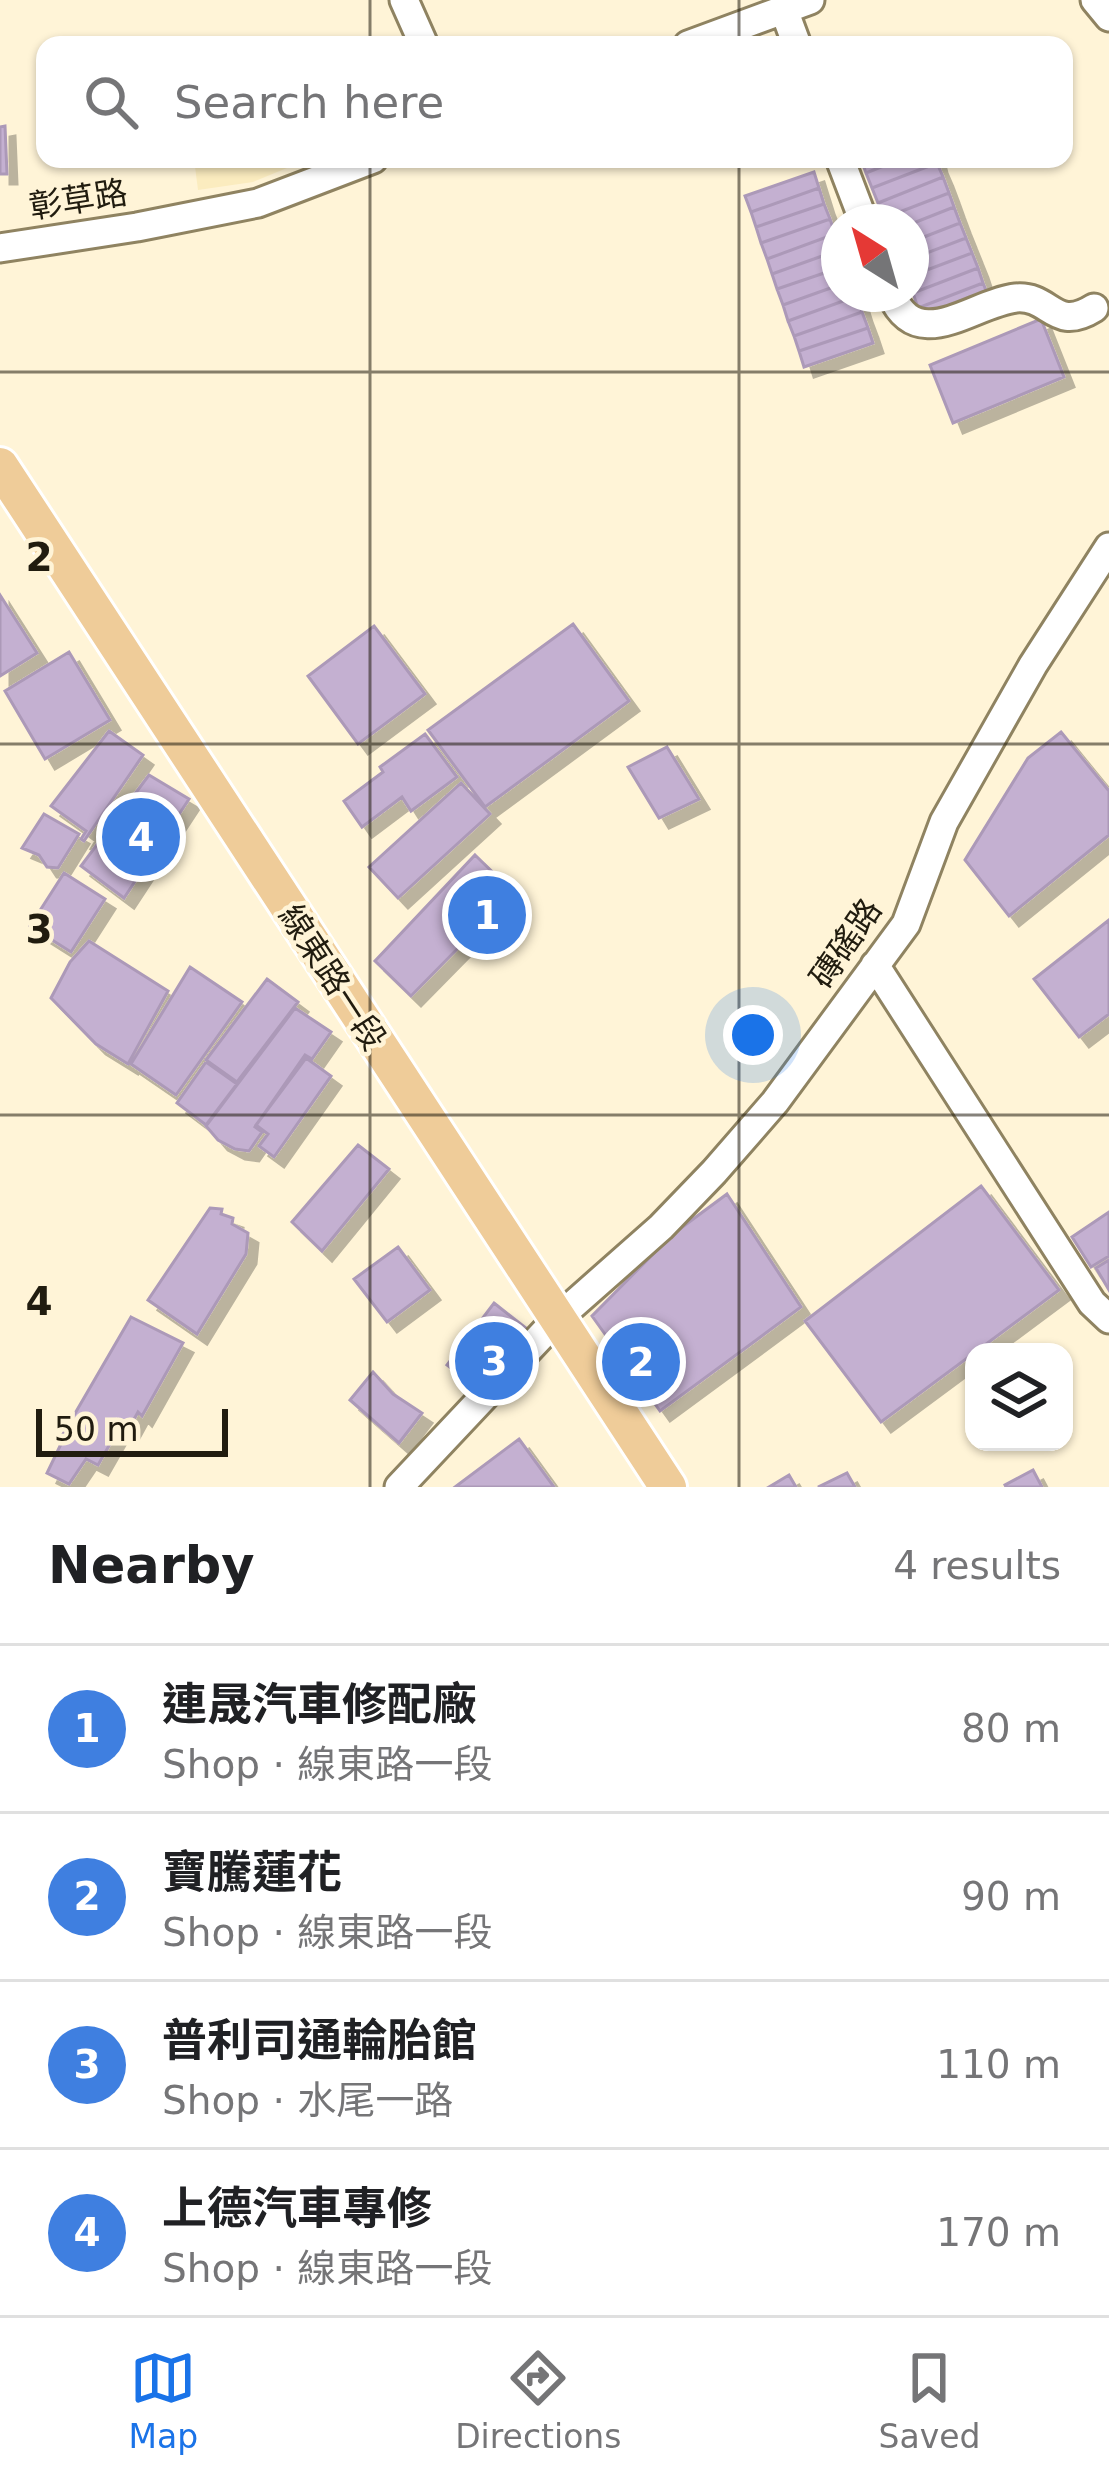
<!DOCTYPE html>
<html lang="en">
<head>
<meta charset="utf-8">
<style>
  :root { --surface:#fff; --page:#f2f2f2; --text:#202124; --muted:#757577; --line:#e0e0e0; --accent:#1a73e8 }
  body { margin:0; font-family:"DejaVu Sans","Noto Sans TC",sans-serif; background:var(--page); color:var(--text) }
  .controls { position:absolute; right:36px; bottom:36px; display:grid; overflow:hidden; border-radius:24px; box-shadow:0 3px 9px #0004 }
  .controls button { width:108px; height:108px; display:grid; place-items:center; padding:0; border:0; border-bottom:3px solid var(--line); background:var(--surface); color:var(--text); font:60px sans-serif }
  .compass { position:absolute; left:821px; top:204px; width:108px; height:108px; border-radius:50%; background:var(--surface); box-shadow:0 3px 9px #0004; rotate:323deg }
  .scale { position:absolute; left:36px; bottom:30px; width:192px; box-sizing:border-box; padding-left:12px; border:6px solid #211c0f; border-top:0; font-size:33px; line-height:42px; white-space:nowrap; color:#211c0f; -webkit-text-stroke:9px #fff4d7; paint-order:stroke }
  .you { position:absolute; left:753px; top:1035px; width:42px; height:42px; margin:-30px; border:9px solid #fff; border-radius:50%; background:#1a73e8; box-shadow:0 0 0 18px #1a73e833 }
  .badge { display:grid; place-items:center; width:78px; height:78px; border-radius:50%; background:var(--accent); color:#fff; font-size:39px; font-weight:700 }
  .pin { position:absolute; translate:-50% -50%; border:6px solid #fff; box-shadow:0 3px 12px #0006 }
  .list { margin:0; padding:0; list-style:none }
  h2 { display:flex; justify-content:space-between; align-items:center; height:156px; margin:0; padding:0 48px; font-size:51px }
  h2 small { font-size:39px; font-weight:400; color:var(--muted) }
  .list li { display:grid; grid-template-columns:78px 1fr auto; gap:36px; align-items:center; box-sizing:border-box; height:168px; padding:0 48px; border-top:3px solid var(--line) }
  .list b { display:block; font-size:45px; white-space:nowrap }
  .list p { margin:0; font-size:39px; white-space:nowrap; color:var(--muted) }
  .list em { font-size:39px; font-style:normal; color:var(--muted) }
  .icon { flex:none; width:66px; height:66px; fill:none; stroke:currentColor; stroke-width:2; stroke-linecap:round; stroke-linejoin:round }
  .map { position:relative; flex:none; width:1109px; height:1487px; overflow:hidden }
  .search { position:absolute; background:var(--surface); box-shadow:0 3px 9px #0004; left:36px; right:36px; top:36px; height:132px; display:flex; align-items:center; gap:30px; box-sizing:border-box; padding:0 42px; border-radius:24px; color:var(--muted); font-size:45px }
  .sheet { height:828px; background:var(--surface) }
  nav { display:flex; justify-content:space-around; align-items:center; box-sizing:border-box; height:168px; border-top:3px solid var(--line); background:var(--surface); font-size:33px; color:var(--muted) }
  nav a { display:grid; justify-items:center; gap:6px }
  nav .on { color:var(--accent) }
  .map>svg:first-child { display:block }
  .built { fill:#fbecbf }
  .building { fill:#c4b0d1; stroke:#ac99b8; stroke-width:3; filter:url(#shadow) }
  .lines { fill:none; stroke-linecap:round; stroke-linejoin:round }
  .minor-casing { stroke:#8f8361; stroke-width:33 }
  .major-casing { stroke:#fff; stroke-width:42 }
  .minor { stroke:#fff; stroke-width:27 }
  .major { stroke:#efcc99; stroke-width:36 }
  .grid { fill:none; stroke:#211c0f; stroke-width:3; stroke-opacity:0.55 }
  .labels { text-anchor:middle; stroke-width:9; stroke-linejoin:round; paint-order:stroke }
  .street-label { font-size:33px; fill:#211c0f; stroke:#fff4d7 }
  .grid-label { font-size:39px; text-anchor:middle; font-weight:bold; fill:#211c0f; stroke:#fff4d7; stroke-width:9; stroke-linejoin:round; paint-order:stroke }
</style>
</head>
<body>
<div class="map">
<svg width="1109" height="1487" viewBox="0 0 1109 1487">
  <defs>
    <filter id="shadow"><feDropShadow dx="10" dy="10" stdDeviation="0" flood-color="#0004"/></filter>
  </defs>
  <rect width="100%" height="100%" fill="#fff4d7"/>
  <path class="built" d="M194,159H309L253,182L198,190Z"/>
  <path class="building" d="M5,126L7,174H0V127Z
    M861,159H901L866,173Z
    M901,159H936L937,163L872,188L866,173Z
    M937,163L943,177L878,203L872,188Z
    M814,172L819,188L751,212L745,196Z
    M943,177L949,193L884,218L878,203Z
    M819,188L824,204L756,227L751,212Z
    M949,193L954,207L911,224L885,222L884,218Z
    M824,204L830,219L761,243L756,227Z
    M954,207L960,223L911,242V224Z
    M830,219L835,234L767,259L761,243Z
    M960,223L966,238L911,259V242Z
    M835,234L839,250L772,274L767,259Z
    M966,238L972,253L911,276V259Z
    M839,250V268L777,289L772,274Z
    M972,253L978,268L913,293L911,276Z
    M839,268V285L783,305L777,289Z
    M978,268L983,283L918,308L913,293Z
    M983,283L989,298L924,323L918,308Z
    M839,285V294L857,296L788,321L783,305Z
    M857,296L862,312L794,336L788,321Z
    M862,312L868,328L799,351L794,336Z
    M1041,319L1064,377L953,423L930,365Z
    M868,328L873,343L804,367L799,351Z
    M0,595L37,653L0,676Z
    M573,624L629,701L485,807L428,730Z
    M374,626L425,694L358,744L308,676Z
    M69,652L110,720L45,759L5,691Z
    M109,731L143,755L84,841L81,839L86,831L51,806Z
    M1061,732L1109,791V835L1009,916L965,860L1028,758Z
    M425,734L457,777L411,811L402,797L362,827L344,801L383,772L380,767Z
    M667,747L699,799L659,818L628,767Z
    M149,775L189,799L124,898L81,866Z
    M461,783L490,814L398,898L369,867Z
    M44,814L79,834L58,868L47,867L39,855L22,848Z
    M475,855L513,892L411,996L375,961Z
    M64,873L105,899L71,952L30,926Z
    M1109,920V1014L1079,1037L1034,979Z
    M89,941L168,991L128,1064L96,1044L51,998L70,962Z
    M190,967L242,1002L176,1095L131,1064Z
    M267,979L298,1002L237,1082L206,1060Z
    M295,1008L331,1032L312,1059L305,1055L255,1127L262,1132L249,1151L235,1149L218,1140L206,1126Z
    M306,1058L331,1076L274,1157L259,1146L268,1134L256,1125Z
    M206,1062L237,1084L206,1125L177,1103Z
    M358,1145L389,1169L322,1251L292,1222Z
    M981,1186L1059,1290L881,1422L805,1321Z
    M727,1194L801,1307L660,1411L592,1316L673,1234Z
    M210,1208L222,1209L221,1214L233,1218L232,1224L248,1233L246,1254L197,1334L148,1300Z
    M1109,1212V1256L1091,1267L1072,1237Z
    M398,1247L430,1290L387,1322L354,1279Z
    M1109,1260V1290L1096,1268Z
    M494,1303L531,1332L483,1393L447,1365Z
    M131,1317L183,1343L142,1416L138,1412L127,1432L118,1430L98,1465L86,1459L69,1484L47,1473L61,1444L59,1441Z
    M373,1372L393,1394L422,1413L399,1443L350,1400Z
    M519,1439L554,1487H455Z
    M1033,1470L1042,1487H1006L1005,1485Z
    M847,1473L855,1487H818Z
    M789,1475L796,1487H769Z"/>
  <g class="lines">
    <defs>
      <path id="minor" d="M404,0L424,45
        M1095,0L1109,17
        M784,10L797,45
        M688,45L810,0
        M840,159L864,222
        M0,248L137,227L258,203L373,159
        M891,294C918,356 972,303 1016,298C1051,295 1054,333 1094,308
        M875,965L1092,1303L1109,1319
        M399,1487L557,1319L661,1227L714,1172L775,1102L906,924L944,822L1033,665L1109,547"/>
      <path id="major" d="M0,466L668,1487"/>
    </defs>
    <use href="#minor" class="minor-casing"/>
    <use href="#major" class="major-casing"/>
    <use href="#minor" class="minor"/>
    <use href="#major" class="major"/>
  </g>
  <path class="grid" d="M370,0V45M739,0V45M370,159V1487M739,159V1487M0,372H1109M0,744H1109M0,1115H1109"/>
  <g class="labels">
    <g class="street-label">
      <text transform="translate(78 199) rotate(-9)" y="12">彰草路</text>
      <text transform="translate(845 943) rotate(-56)" y="12">磚磘路</text>
      <text transform="translate(333 977) rotate(57)" y="12">線東路一段</text>
    </g>
  </g>
  <g class="grid-label">
    <text x="39" y="571">2</text>
    <text x="39" y="943">3</text>
    <text x="39" y="1315">4</text>
  </g>
</svg>
<div class="controls">
<button><svg class="icon" aria-label="layers" viewBox="0 0 24 24"><path d="M12 4l9 5-9 5-9-5zM3 14l9 5 9-5"/></svg></button>
</div>
<svg class="compass" viewBox="-18 -18 36 36"><path d="M0-13l5 13h-10z" fill="#e53935"/><path d="M0 13l5-13h-10z" fill="#757577"/></svg>
<div class="scale">50 m</div>
<div class="you"></div>
<div class="pin badge" style="left:487px;top:915px;background:#3f7fe0">1</div>
<div class="pin badge" style="left:641px;top:1362px;background:#3f7fe0">2</div>
<div class="pin badge" style="left:494px;top:1361px;background:#3f7fe0">3</div>
<div class="pin badge" style="left:141px;top:837px;background:#3f7fe0">4</div>
<div class="search"><svg class="icon" aria-label="search" viewBox="0 0 24 24"><circle cx="10" cy="10" r="6"/><path d="M15 15l6 6"/></svg>Search here</div>
</div>
<section class="sheet">
<h2>Nearby<small>4 results</small></h2>
<ul class="list">
<li><span class="badge" style="background:#3f7fe0">1</span><div><b>連晟汽車修配廠</b><p>Shop · 線東路一段</p></div><em>80 m</em></li>
<li><span class="badge" style="background:#3f7fe0">2</span><div><b>寶騰蓮花</b><p>Shop · 線東路一段</p></div><em>90 m</em></li>
<li><span class="badge" style="background:#3f7fe0">3</span><div><b>普利司通輪胎館</b><p>Shop · 水尾一路</p></div><em>110 m</em></li>
<li><span class="badge" style="background:#3f7fe0">4</span><div><b>上德汽車專修</b><p>Shop · 線東路一段</p></div><em>170 m</em></li>
</ul>
</section>
<nav>
<a class="on"><svg class="icon" aria-label="map" viewBox="0 0 24 24"><path d="M3 6l6-2 6 2 6-2v14l-6 2-6-2-6 2zM9 4v14M15 6v14"/></svg>Map</a>
<a><svg class="icon" aria-label="directions" viewBox="0 0 24 24"><path d="M12 3l9 9-9 9-9-9zM9 14v-3h6M13 9l2 2-2 2"/></svg>Directions</a>
<a><svg class="icon" aria-label="saved" viewBox="0 0 24 24"><path d="M7 4h10v16l-5-4-5 4z"/></svg>Saved</a>
</nav>
</body>
</html>
